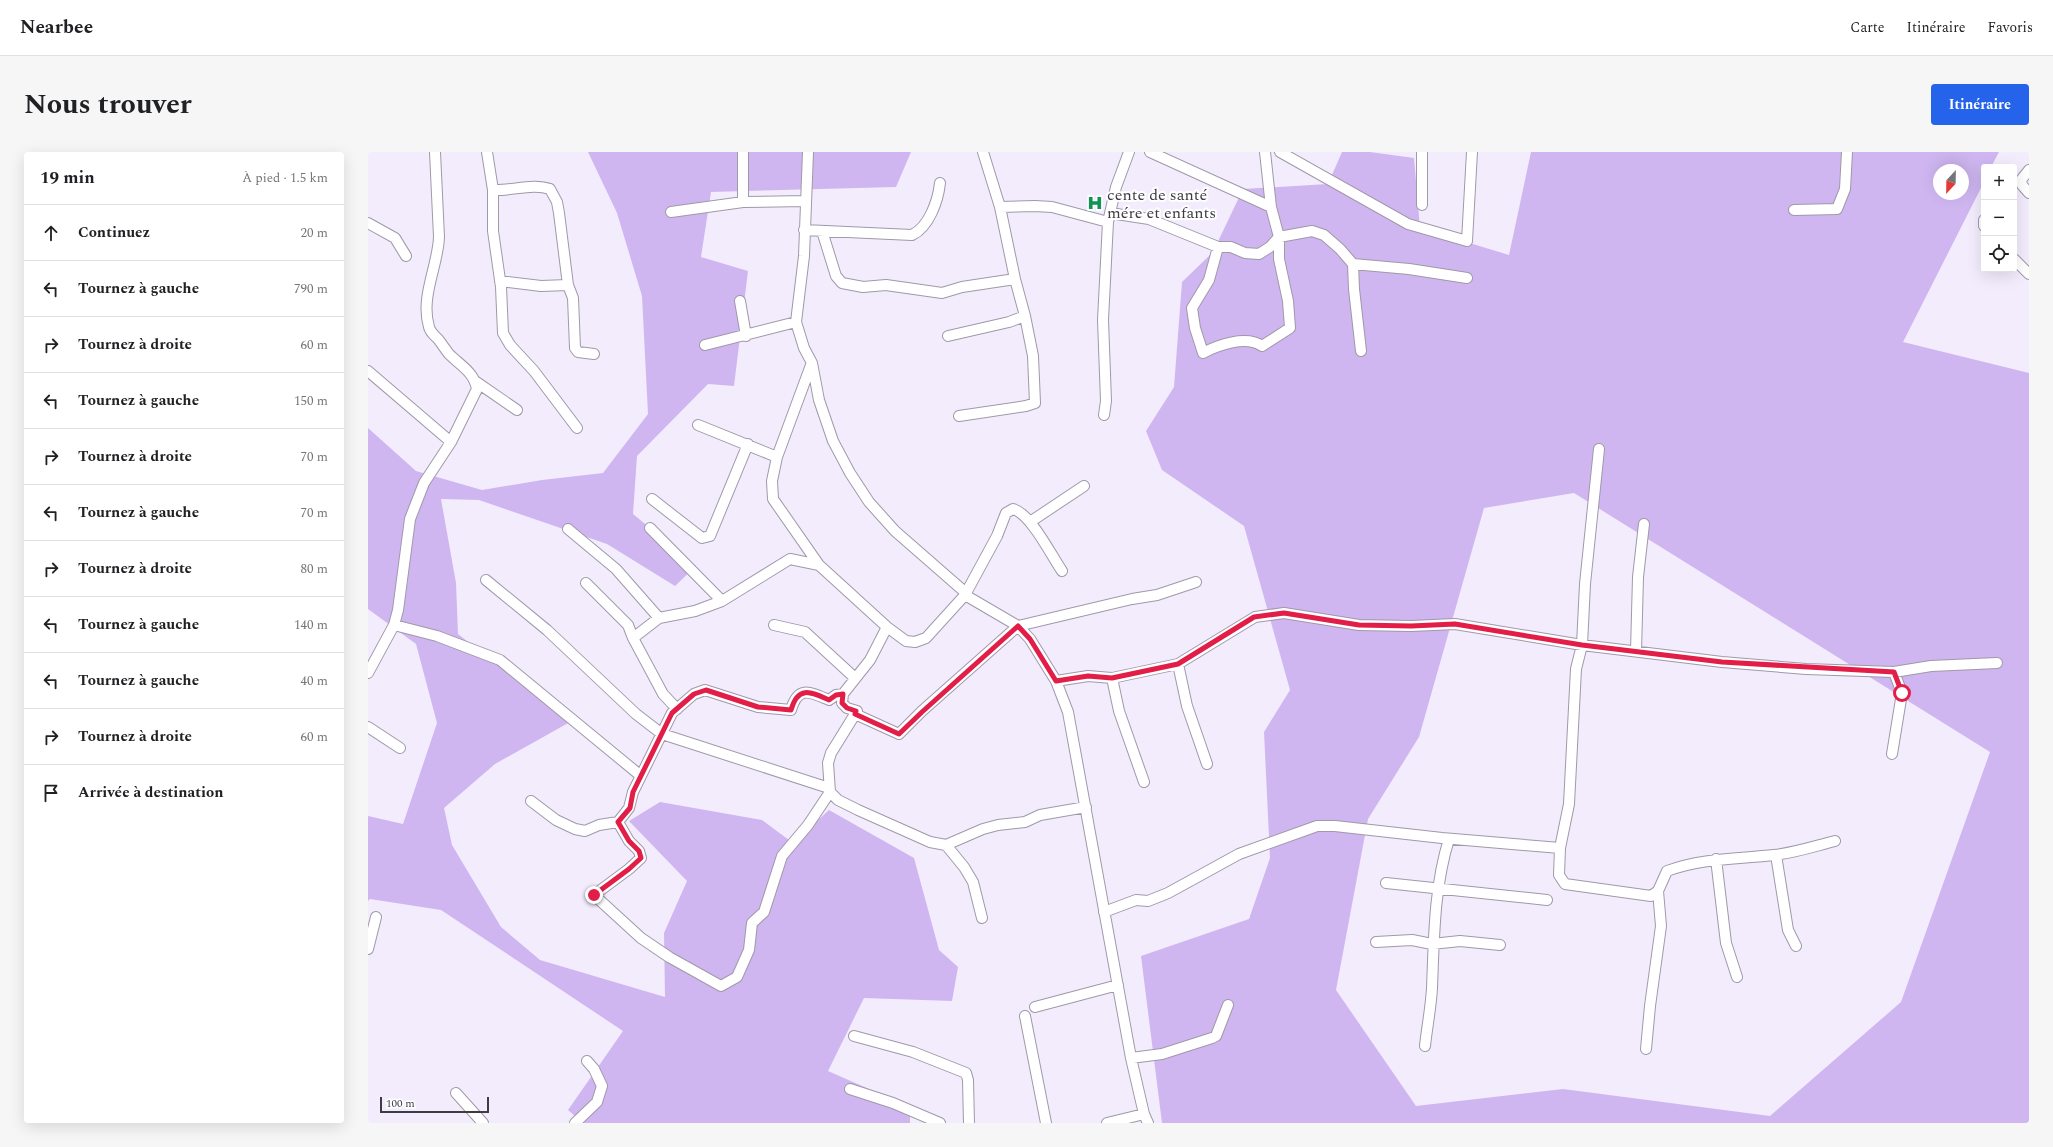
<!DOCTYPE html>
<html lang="fr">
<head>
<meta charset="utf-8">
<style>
  :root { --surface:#fff; --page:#f6f6f6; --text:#202124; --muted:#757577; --line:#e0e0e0; --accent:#2563eb }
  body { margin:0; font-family:Spectral,serif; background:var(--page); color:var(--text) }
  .controls { position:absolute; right:12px; top:12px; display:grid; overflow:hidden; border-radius:4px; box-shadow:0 4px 16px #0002 }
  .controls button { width:36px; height:36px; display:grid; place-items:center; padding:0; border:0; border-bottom:1px solid var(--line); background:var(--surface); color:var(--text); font:20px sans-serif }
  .compass { position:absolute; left:1565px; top:12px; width:36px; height:36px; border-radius:50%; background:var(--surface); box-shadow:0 4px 16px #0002; rotate:202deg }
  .scale { position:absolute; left:12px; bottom:10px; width:109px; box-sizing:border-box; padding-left:4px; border:2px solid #3e3b42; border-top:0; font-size:11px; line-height:14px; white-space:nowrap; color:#3e3b42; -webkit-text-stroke:3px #fff; paint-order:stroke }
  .stop { position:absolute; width:12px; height:12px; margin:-9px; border:3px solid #e11d48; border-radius:50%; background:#fff }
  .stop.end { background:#e11d48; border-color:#fff; box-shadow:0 1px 4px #0008 }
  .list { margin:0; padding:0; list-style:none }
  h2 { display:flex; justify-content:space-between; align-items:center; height:52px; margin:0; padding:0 16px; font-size:17px }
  h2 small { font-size:13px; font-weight:400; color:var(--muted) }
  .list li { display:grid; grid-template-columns:26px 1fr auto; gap:12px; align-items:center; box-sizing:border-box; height:56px; padding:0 16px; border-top:1px solid var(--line) }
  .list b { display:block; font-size:15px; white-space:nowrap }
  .list em { font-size:13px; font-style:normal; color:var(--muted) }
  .icon { flex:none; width:22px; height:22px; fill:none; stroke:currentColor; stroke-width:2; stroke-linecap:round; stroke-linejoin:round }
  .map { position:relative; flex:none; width:1661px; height:971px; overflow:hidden; border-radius:4px }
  header { display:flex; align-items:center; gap:24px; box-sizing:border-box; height:56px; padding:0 20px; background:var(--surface); border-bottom:1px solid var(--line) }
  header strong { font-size:19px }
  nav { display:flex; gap:22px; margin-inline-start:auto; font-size:14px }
  .intro { display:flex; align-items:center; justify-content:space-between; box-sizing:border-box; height:96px; padding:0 24px }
  h1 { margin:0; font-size:28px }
  .button { padding:10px 18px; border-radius:4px; background:var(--accent); color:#fff; font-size:14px; font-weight:700 }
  main { display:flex; gap:24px; padding:0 24px }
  aside { flex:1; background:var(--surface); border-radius:4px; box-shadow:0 4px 16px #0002 }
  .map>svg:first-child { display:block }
  .green { fill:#cfb6f1; fill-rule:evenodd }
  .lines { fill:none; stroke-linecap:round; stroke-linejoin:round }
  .minor-casing { stroke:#9f99a8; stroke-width:12 }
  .minor { stroke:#fff; stroke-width:10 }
  .route { stroke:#e11d48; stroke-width:5 }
  .labels { text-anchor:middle; stroke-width:4; stroke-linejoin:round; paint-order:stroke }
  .poi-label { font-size:16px; fill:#3e3b42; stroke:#fff; text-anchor:start }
</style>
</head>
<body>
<header>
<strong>Nearbee</strong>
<nav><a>Carte</a><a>Itinéraire</a><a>Favoris</a></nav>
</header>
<div class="intro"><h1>Nous trouver</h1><a class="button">Itinéraire</a></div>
<main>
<aside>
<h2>19 min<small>À pied · 1.5 km</small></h2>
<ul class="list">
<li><svg class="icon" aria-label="ahead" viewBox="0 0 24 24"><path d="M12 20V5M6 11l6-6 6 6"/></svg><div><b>Continuez</b></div><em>20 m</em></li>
<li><svg class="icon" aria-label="left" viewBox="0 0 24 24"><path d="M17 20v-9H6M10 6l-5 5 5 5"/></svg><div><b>Tournez à gauche</b></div><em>790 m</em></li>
<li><svg class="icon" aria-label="right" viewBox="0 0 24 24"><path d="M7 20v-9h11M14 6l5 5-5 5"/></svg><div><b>Tournez à droite</b></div><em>60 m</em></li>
<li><svg class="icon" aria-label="left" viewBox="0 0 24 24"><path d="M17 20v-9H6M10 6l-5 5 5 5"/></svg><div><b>Tournez à gauche</b></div><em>150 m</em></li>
<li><svg class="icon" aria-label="right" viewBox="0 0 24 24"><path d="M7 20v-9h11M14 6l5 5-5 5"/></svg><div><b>Tournez à droite</b></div><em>70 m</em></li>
<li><svg class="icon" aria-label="left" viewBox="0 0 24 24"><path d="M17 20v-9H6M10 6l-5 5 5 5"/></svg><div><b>Tournez à gauche</b></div><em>70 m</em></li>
<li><svg class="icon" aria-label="right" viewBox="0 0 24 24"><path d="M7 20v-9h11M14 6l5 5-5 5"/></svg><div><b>Tournez à droite</b></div><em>80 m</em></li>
<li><svg class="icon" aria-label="left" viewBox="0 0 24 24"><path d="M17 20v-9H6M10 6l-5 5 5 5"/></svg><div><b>Tournez à gauche</b></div><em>140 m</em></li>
<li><svg class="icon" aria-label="left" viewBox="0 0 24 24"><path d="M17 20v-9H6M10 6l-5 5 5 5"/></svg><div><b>Tournez à gauche</b></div><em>40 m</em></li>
<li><svg class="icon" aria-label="right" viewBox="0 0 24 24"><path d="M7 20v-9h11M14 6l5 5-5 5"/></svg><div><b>Tournez à droite</b></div><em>60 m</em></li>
<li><svg class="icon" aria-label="arrive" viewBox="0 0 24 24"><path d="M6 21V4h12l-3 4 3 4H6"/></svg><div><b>Arrivée à destination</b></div></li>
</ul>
</aside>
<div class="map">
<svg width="1661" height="971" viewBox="0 0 1661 971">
  <rect width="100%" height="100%" fill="#f3ecfd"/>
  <path class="green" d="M220,0H543L528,35L343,40L333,105L380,119L366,234L340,232L269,304L265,362L328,414L307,434L239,392L111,348L73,347L88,431L90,482L202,570L127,612L76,656L84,693L133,775L172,808L297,845L296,781L319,729L261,669L292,650L394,668L425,691L461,658L546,706L571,798L590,815L584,849L496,846L460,919L542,955V971H215L200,958L255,879L73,758L2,747L0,749V664L35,672L69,571L48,492L0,457V276L48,319L114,338L174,328L235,321L280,262L274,144L249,61Z
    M974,0H1002L1046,6L1052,76L1141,103L1163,0H1631L1623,15H1616V30L1535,190L1661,221V971H794L773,804L881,767L902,706L896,580L922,538L876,374L794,318L778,279L806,235L814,130L845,100L875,37L960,32ZM1571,18H1595V42H1571ZM1206,341L1622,600L1533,850L1402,964L1195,937L1048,954L968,838L1000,667L1051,585L1116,356Z"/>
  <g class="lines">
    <defs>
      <path id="minor" d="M119,0L125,38C144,39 165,31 182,37L189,50L191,61L200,133L205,146L207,196L210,200L226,202
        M440,0L436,104L428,170L436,196L444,211L451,248L465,289L482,321L501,350L527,379L598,441L597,443L650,474L662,487L688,529L700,560L763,906L776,962L780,971
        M782,0L903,55
        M912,0L1040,72L1099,89L1104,0
        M1054,0V53
        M1661,18L1653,28L1654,33L1661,41
        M125,38V79L133,135L135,181L142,193L166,219L209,276
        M375,50V0
        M632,55L667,54L684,55L740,70
        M1426,58L1469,57L1477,37L1479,0
        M303,60L375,50L438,49
        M742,61L781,67L850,95H863L877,101L891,102L902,95L911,85L944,79L956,83L972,97L985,112L986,137L993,199
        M1616,68V74
        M0,71L27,86L38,104
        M436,78L544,83C561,75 570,49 572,31
        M454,79L468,124L474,131L495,135L518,133L574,141L594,135L647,127
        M850,95L841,128L824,156L827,176L835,201C850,193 878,183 894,194L922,176L920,149L911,107V85L903,55L897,0
        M1646,107L1661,122
        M985,112L1041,117L1099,126
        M132,129L173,134L200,133
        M372,149L378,184
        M580,184L641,170L657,164
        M337,193L428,170
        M443,213L409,305L404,329L405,347L451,413L519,475L538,489L547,490L558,486L597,443
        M0,219L83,290
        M107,229L149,258
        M736,263L738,249L735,168L740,70L748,35L761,0
        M591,264L658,254L667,251L665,204L657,164L647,127L632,55L615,0
        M330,273L409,305
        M1231,297L1217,432L1214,493L1208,517L1201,652L1192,696L1191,723L1197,732L1283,744L1290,739L1299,719C1334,706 1369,707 1406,703C1426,701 1447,694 1467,689
        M284,347L334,386L342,384L380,292
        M662,370L716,334
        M282,376L354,449
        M200,377L248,417L291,466
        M118,428L179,478L268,562L294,582L461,636
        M218,431L260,473L265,486L295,542L309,557
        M598,441L629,384L638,361L645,357C663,362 683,403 694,419
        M26,473L69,484L132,508L273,624
        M406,473L437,480L487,526
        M265,486L291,466L327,459L354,449L422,407L451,413
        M1268,499L1270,425L1276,372
        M810,512L819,554L839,612
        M0,521L26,473L30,458L42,367L56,331L83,290L109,237C106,220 93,214 81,202C77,197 74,192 70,187C67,184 62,180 61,175C52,145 70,114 71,85L67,0
        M744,526L751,559L776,630
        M688,529L720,524L744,526L810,512L887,465L916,461L991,473L1043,474L1087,472L1214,493L1354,510L1438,517L1526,520L1563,514L1629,511
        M475,542L474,551L479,556L489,559L463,601L460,611L462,640L470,648L490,658L562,690L578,693L615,677L630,673L657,670L672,663L718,655
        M487,562L531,582L554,559L650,474L764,447L789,443L828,430
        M0,575L32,596
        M1524,602L1534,541L1526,520
        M163,649L188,668L207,677L217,679L231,673L250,670L261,656L265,640L304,561L326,542L337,538L390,555L423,558C430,533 442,540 461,548L468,543L475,542L502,508L519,475
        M250,670L261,689L271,699L273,706L261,717L226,743L273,786L301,805L353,834L369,825L381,798L384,771L396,760L414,704L440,673L462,640
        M578,693L596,715L605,730L614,766
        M1408,703L1420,778L1428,794
        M1348,707L1358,791L1369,825
        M1018,731L1179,748
        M736,760L768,748L780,749L800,741L871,702L949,674H967L1074,686L1192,696
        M1008,790L1044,788L1064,792L1092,789L1132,793
        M0,797L8,765
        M667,855L750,833
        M657,864L678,971
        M486,884L545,900L598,921L600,928L601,971
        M1057,894C1059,875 1063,855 1064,836C1066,786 1066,735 1081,687
        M1278,897L1282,854L1293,774L1290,739
        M763,906L794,902L844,886L848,884L860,853
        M482,937L525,951L572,971
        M88,941L115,971
        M207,971L229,950L234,934L226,917L219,909
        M739,971L776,962"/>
    </defs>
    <use href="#minor" class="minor-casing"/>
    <use href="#minor" class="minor"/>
  </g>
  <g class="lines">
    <path class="route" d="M226,743L261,717L273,706L271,699L261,689L250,670L262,656L265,640L304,561L326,542L338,538L390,555L423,558C430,533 443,540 461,548L468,543L475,542L474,551L479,556L488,559L487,562L531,582L554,560L650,474L662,487L688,529L720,524L744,526L810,512L886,465L916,461L991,473L1043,474L1087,472L1214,493L1354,510L1526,520L1534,541"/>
  </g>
  <defs>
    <symbol id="hospital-bare" viewBox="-9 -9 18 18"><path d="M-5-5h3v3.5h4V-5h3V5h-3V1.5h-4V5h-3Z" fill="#119453" stroke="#fff" stroke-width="2.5" paint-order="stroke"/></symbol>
  </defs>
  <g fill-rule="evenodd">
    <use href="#hospital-bare" x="716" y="40" width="22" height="22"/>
  </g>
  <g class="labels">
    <g class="poi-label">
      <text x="739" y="48">cente de santé<tspan x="739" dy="18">mére et enfants</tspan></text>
    </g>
  </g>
</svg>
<div class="controls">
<button>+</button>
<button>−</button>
<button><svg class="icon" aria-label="locate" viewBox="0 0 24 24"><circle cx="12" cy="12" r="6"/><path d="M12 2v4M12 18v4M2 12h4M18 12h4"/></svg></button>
</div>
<svg class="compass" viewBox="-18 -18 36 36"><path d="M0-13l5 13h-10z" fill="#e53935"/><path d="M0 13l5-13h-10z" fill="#757577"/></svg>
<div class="scale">100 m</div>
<div class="stop" style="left:1534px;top:541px"></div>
<div class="stop end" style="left:226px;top:743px"></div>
</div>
</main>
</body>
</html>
